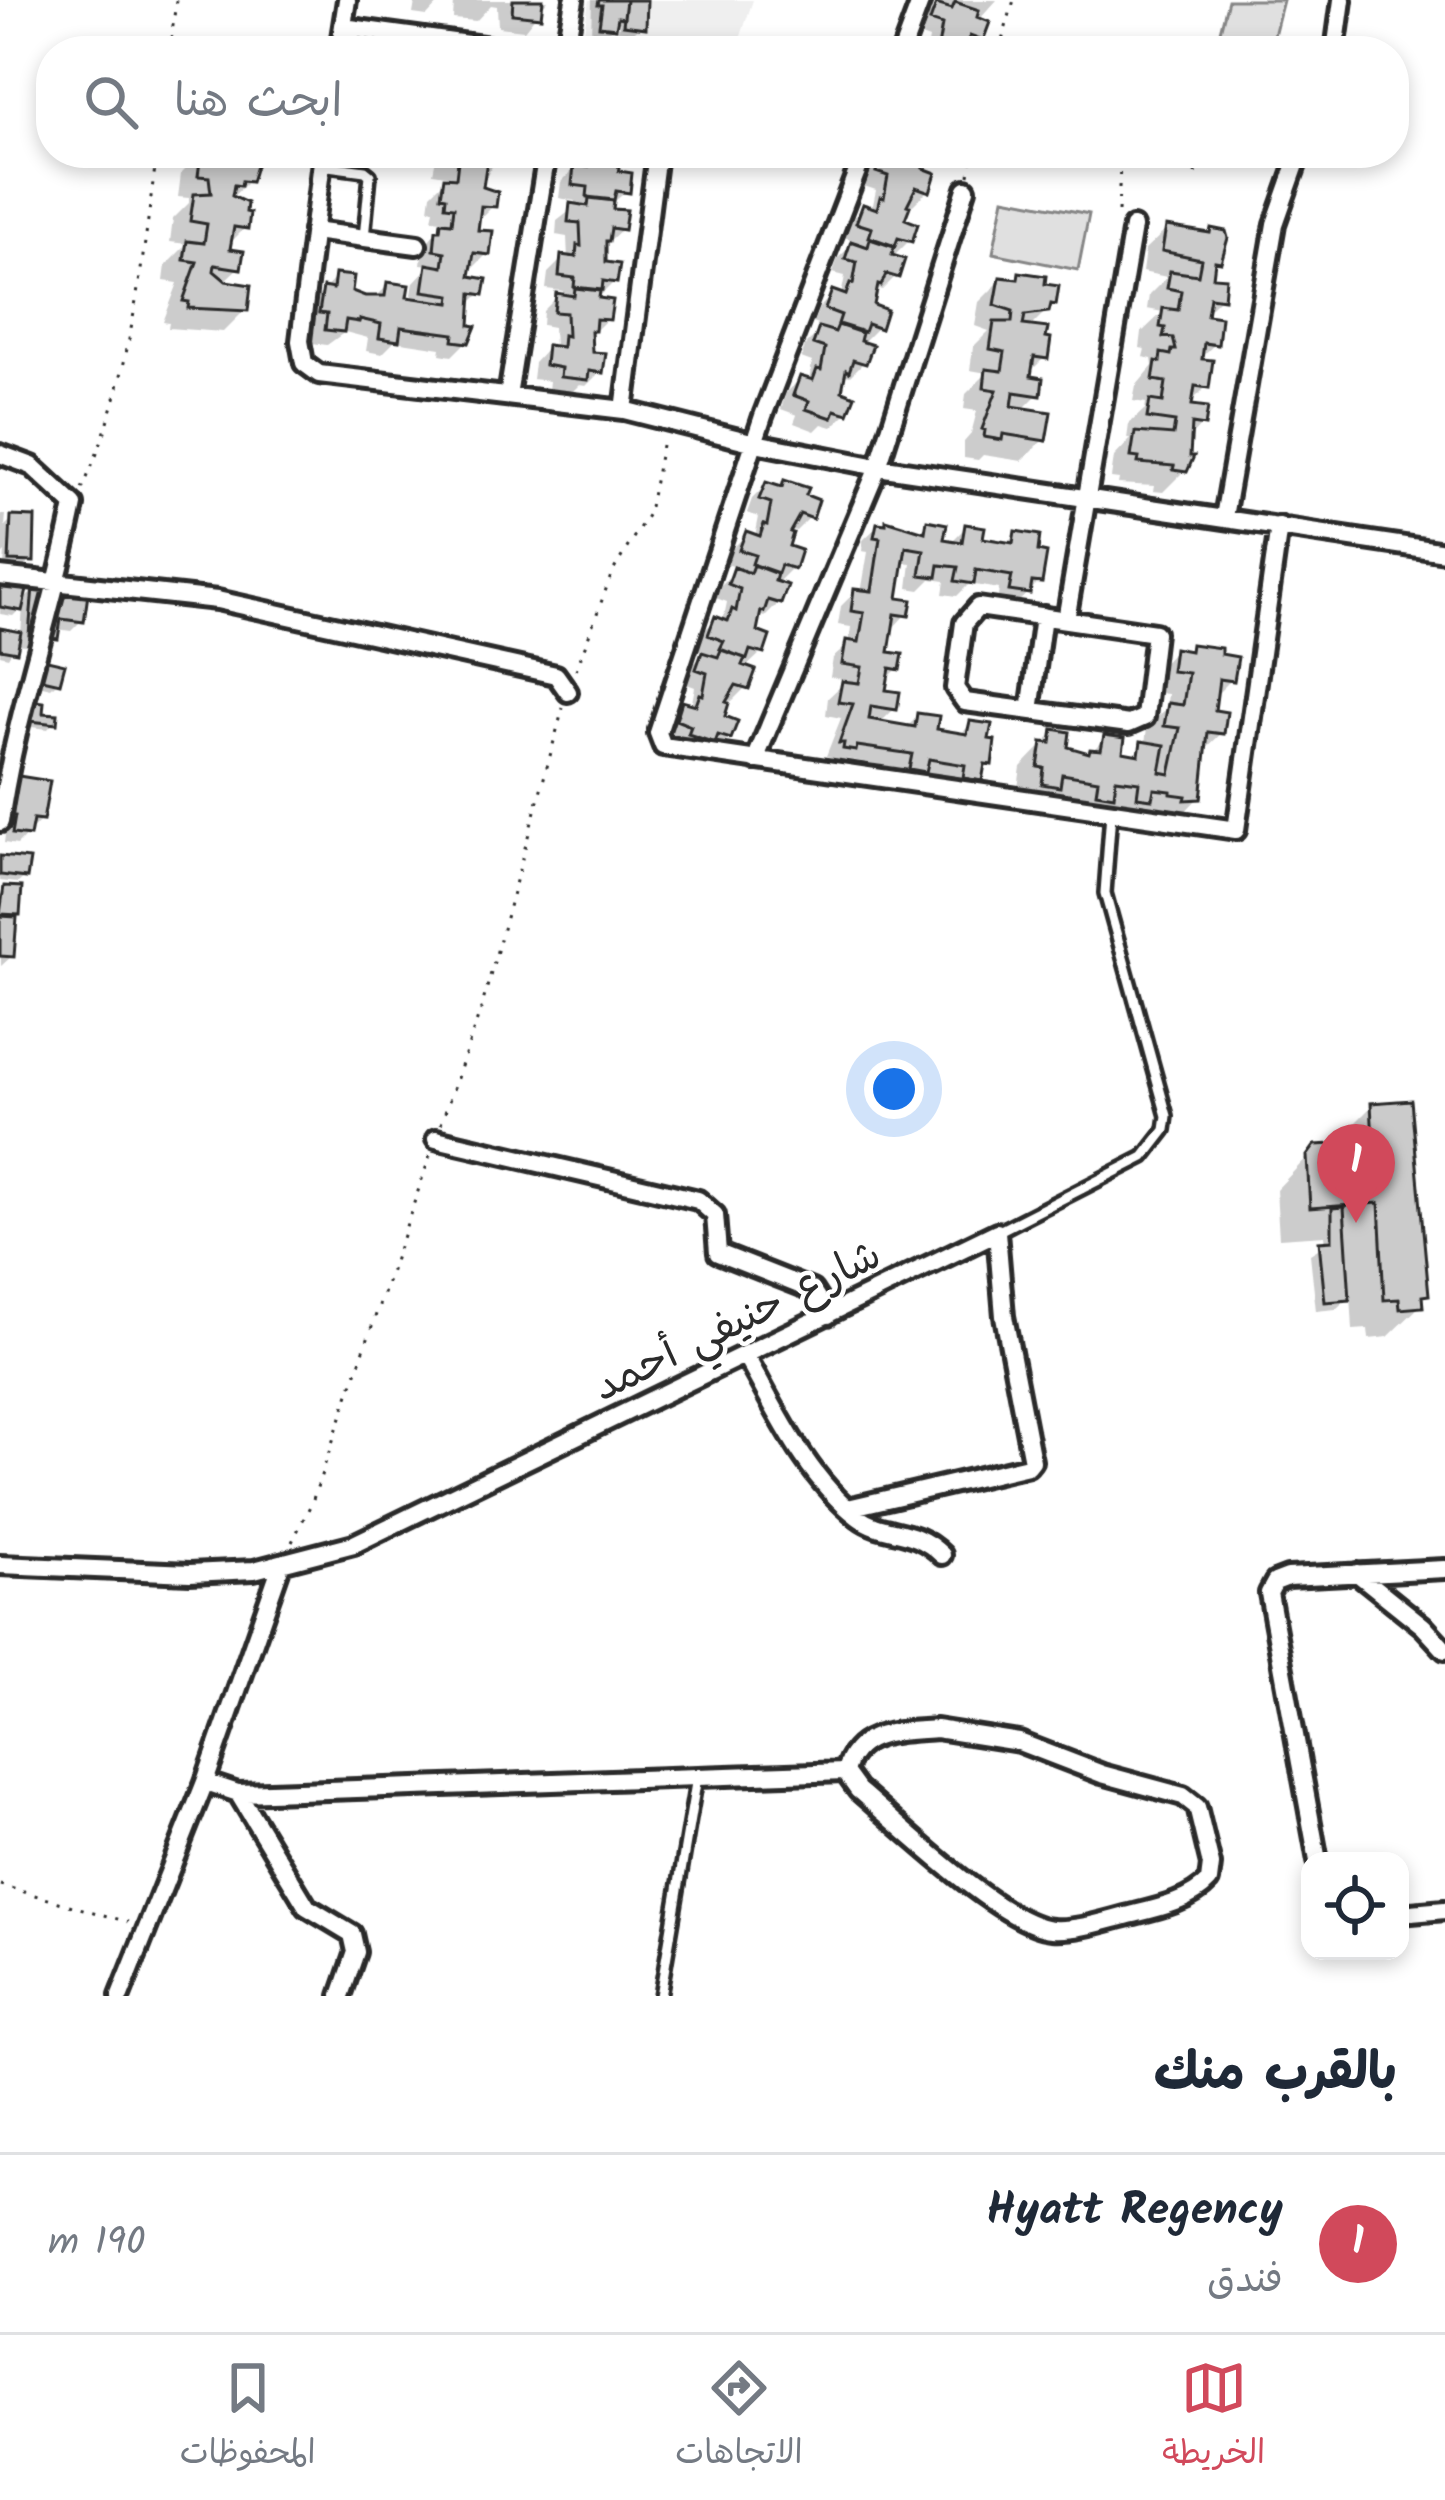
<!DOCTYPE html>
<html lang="ar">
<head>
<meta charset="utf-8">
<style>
  :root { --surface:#fff; --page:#f2f2f3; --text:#1f2937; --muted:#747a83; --line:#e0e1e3; --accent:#d1495b }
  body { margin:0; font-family:Kalam,"Playpen Sans Arabic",sans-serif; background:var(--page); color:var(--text); direction:rtl }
  .controls { position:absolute; right:36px; bottom:36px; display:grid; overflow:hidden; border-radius:24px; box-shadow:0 6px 18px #0003 }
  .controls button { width:108px; height:108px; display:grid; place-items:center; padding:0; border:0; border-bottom:3px solid var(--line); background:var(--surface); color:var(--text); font:60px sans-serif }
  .you { position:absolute; left:894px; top:1089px; width:42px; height:42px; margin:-30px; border:9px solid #fff; border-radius:50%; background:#1a73e8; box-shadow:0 0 0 18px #1a73e833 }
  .badge { display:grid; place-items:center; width:78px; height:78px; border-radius:50%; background:var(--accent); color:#fff; font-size:39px; font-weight:700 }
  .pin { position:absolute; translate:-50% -99px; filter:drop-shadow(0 3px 6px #0008) }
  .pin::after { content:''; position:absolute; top:63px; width:42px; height:36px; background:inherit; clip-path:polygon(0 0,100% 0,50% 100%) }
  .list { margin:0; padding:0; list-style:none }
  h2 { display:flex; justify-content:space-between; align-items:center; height:156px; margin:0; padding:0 48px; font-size:51px }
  h2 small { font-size:39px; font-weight:400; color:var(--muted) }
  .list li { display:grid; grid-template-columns:78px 1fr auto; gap:36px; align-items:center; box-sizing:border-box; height:180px; padding:0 48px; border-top:3px solid var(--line) }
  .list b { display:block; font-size:45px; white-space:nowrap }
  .list p { margin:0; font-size:39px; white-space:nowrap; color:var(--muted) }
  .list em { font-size:39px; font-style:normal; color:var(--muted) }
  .icon { flex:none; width:66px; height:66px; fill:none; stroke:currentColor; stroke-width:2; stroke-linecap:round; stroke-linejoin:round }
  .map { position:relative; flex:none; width:1445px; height:1996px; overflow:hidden; direction:ltr }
  .search { position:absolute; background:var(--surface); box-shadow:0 6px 18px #0003; left:36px; right:36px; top:36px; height:132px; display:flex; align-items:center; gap:30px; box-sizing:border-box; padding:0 42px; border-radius:48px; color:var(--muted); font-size:45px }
  .sheet { height:336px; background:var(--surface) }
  nav { display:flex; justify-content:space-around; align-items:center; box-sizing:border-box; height:168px; border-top:3px solid var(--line); background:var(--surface); font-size:33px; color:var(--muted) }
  nav a { display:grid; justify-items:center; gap:6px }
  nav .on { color:var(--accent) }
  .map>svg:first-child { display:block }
  .built { fill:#efefef }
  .green { fill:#e0e0e0; stroke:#868686; stroke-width:3 }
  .shadow { fill:#0003 }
  .building { fill:#cbcbcb; stroke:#2b2b2b; stroke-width:3 }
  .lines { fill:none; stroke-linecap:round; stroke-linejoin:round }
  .lane-casing { stroke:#2b2b2b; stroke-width:18 }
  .street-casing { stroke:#2b2b2b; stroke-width:26 }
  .path { stroke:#2b2b2b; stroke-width:3; stroke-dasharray:3 9; stroke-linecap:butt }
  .lane { stroke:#fff; stroke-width:9 }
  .street { stroke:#fff; stroke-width:16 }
  .labels { text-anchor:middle; stroke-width:9; stroke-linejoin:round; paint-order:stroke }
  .street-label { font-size:42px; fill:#2b2b2b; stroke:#fff }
</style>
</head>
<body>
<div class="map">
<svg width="1445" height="1996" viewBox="0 0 1445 1996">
  <rect width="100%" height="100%" fill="#fff"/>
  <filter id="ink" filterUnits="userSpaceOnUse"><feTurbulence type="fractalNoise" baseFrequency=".00833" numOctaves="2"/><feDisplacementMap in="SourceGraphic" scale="24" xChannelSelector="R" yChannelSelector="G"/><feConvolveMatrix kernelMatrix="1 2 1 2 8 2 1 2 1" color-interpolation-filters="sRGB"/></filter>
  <g filter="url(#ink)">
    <path class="built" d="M589,0H753L736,51L584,30Z"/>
    <path class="green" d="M1228,0H1283L1270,51H1215Z
      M1004,198L1089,214L1078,270L993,253Z"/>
    <path class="shadow" d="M394,0H548L524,30L498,27L497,6L491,5L476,21L453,19L454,3L441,1L427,16L413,14L415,2Z
      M592,0H644L640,26L634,32L618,30L620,21L603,37L591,36Z
      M930,0H997L978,21L981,39L969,51H927L929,39L918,35L923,21L940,4Z
      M1029,44L1040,46V51H1022Z
      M202,153H242L249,181L230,199L245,228L228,245L239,267L222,283L245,310L223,332L168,328L169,323L163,322L178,283L164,281L166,265L187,244L170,242L173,219L189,203V198L178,197L181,174Z
      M437,153H499L480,189L493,206L479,220L474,232L487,254L473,268L469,267L467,279L481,293L468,306L466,342L452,356L440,354L441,348L395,341L382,354L366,351L368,338L345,332L327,345L312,343L315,327L307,326L310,305L336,277L348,294L374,299L388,285L404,300L411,301L414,282L430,265L421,264L423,247L441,226L442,220L432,219L434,210L429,209L431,194L445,180L446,175L433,173Z
      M580,153H615L616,174L627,191L610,205L622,229L607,243L603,242V264L614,282L595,301L607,319L593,333L588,332L589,354L600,372L586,386L579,385L571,393L548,390L549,381L532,379L534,363L548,348L554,349L553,327L542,325L543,311L557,297H562L563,291L546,289L548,273L562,259H568L567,237L556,235L557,221L575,207V201L559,198L561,182L575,168L581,169Z
      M902,157L927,191L913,205L905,202L902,221L909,241L892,258L896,276L882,290L874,288L871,307L878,327L861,344L864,362L850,376L842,374L839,393L846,413L832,427L822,424L815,431L794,423L797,415L781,409L786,393L800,379L809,382L812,362L801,358L806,344L824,327L813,323L819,308L833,294L841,296L845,276L833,273L838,258L856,241L844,237L850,221L864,207L872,210L876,190L864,186L869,172L883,158L896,163Z
      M1167,229L1218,261L1211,267L1209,279L1221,297L1201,317L1215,344L1197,361L1206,387L1190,403L1202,424L1188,439L1184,471L1163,492L1153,491L1154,486L1118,484L1119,479L1111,478L1114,457L1131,439H1127L1129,424L1145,409L1146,403L1133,401L1136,386L1153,366L1152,359L1143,357L1145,349L1140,348L1142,332L1163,312L1147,309L1149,295L1167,277L1142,272L1145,250Z
      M1020,275L1042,287L1053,304L1029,328L1045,357L1029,373L1038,394L1021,411L1044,439L1022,461L983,455L978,460L964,458V442L971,434L977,411L964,409L966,394L987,373L970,370L973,347L989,331L975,326L979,302L1001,280L1014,282Z
      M785,483L810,517L796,531L789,529L785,548L792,568L776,584L779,603L765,617L757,614L754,633L761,653L744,669L746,687L732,701L727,700L721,718L729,738L714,752L676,748L679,740L664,734L669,718L683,704L691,707L695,687L684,683L689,669L705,653L696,649L701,634L715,620L723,622L727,602L716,598L721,585L738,568L727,564L733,548L747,534L755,537L759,517L747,513L752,499L766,485L779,490Z
      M0,515H6L5,526L12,519L31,560L25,567L4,566L5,552L0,557Z
      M928,523L941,542L952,541L966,527L979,540L1006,544L1016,534L1039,582L1013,607L997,604L999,589L969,584L957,596L943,594L945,581L931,579L920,590L908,588L911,563L901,562L895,600L906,614L892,629L885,655L897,669L884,682L883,693L894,709L879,724L906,728L918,716L934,732L959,736L971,724L989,764L965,794L951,791L953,779L921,773L910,785L897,783L899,768L845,759L839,764L830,763L831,757L826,756L841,718L826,715L828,698L847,680L830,677L833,658L849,644L851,627L838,625L841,606L855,592L861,593L868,552L862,551L863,540L878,526L919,533Z
      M0,588L21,603L34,590L81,621L71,631L57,629L56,637L45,647L16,644L8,657L0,655V631L21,635L23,606L13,616L0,614Z
      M1192,647L1231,680L1214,697L1212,713L1222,733L1203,751L1198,798L1177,820L1117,818L1119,803L1104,801L1089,816L1022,805L1024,789L1018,788L1021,767L1054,733L1065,749L1088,755L1105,738L1119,755L1131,756L1145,745L1147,727L1166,709L1168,694L1151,692L1154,673L1175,651L1186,653Z
      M31,659L57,682L51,688L21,681L25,665Z
      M15,702L39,715L54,722L48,729L7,724L9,708Z
      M0,776L41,820L17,845L4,843L5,835H0Z
      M0,859L25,877L18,883L0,881Z
      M6,889L17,914L12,956L1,966L0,895Z
      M1372,1106L1425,1294L1420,1306L1388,1337L1369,1339L1368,1329L1353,1330L1351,1295L1336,1309L1316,1311L1310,1254L1326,1244L1325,1235L1279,1238L1276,1190L1316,1148L1341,1147L1340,1138Z"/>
    <path class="building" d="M513,0H543L541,17L512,14Z
      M599,0H626L624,18L618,17L616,28L599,26L602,5H598Z
      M626,0H647L646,28L623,25Z
      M955,2L979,10L977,17L990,22L983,41L970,36L961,51H933L938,47L942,25L930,21L936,4L952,9Z
      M201,153L259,156L251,182L242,181L241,186L234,185L232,196L247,203L246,212L250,213L248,229L234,227L230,249L244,251L241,269L215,265L214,271L226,281L251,285L248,311L188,308L189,302L183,301L197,262L184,260L187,241L204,243L207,224L190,221L194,194L211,193L209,177L198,176Z
      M446,153H502L501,162L487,160L483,187L498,192L496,207L481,206L478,230L493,231L490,255L474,253L470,276L487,279L484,295L472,293L470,325L476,326L469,343L453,341L454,334L401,327L399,341L379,338L381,324L360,319L359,322L346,320L344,332L325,330L327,314L319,313L323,287L333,289L335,274L354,276L352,291L365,296H385L387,282L409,285L407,297L450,303L451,295L423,291L427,264L443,267L445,252L434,250L436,230H440L441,222L452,223L454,207L445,206L446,197L441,196L444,177L456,178L458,161L445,160Z
      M594,153H618L619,171L632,173L630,193L616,191L614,200L587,197L588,187L572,185L574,165L588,167Z
      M901,153L925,161L923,168L936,173L930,192L916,187L907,205L910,206L905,219L918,224L912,242L898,238L895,246L869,237L872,228L856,223L863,204L877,209L880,197L884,198L888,176L876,172L882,155L899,160Z
      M589,198L614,201L613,209L627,210L624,230L611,228L609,241H606V262L620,264L617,283L603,281L602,290L574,287L575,278L559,276L561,255L576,257L577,245L581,246L580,223L568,222L570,203L588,206Z
      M1166,226L1210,233L1211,228L1226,231L1228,238L1221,262L1215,261L1213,277L1226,278L1224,299L1210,297L1207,315L1221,317L1218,345L1204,343L1202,359L1213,360L1209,388L1195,386L1192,405L1208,407L1205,426L1192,424L1190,456H1194L1187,472L1173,470L1174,466L1138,463L1139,458L1131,457L1135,432L1173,435L1175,422L1147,418L1150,400L1163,402L1166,382L1153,380L1156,361L1160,362L1161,353L1171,355L1172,350H1176L1173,338L1163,337L1165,328L1160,327L1163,308L1178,310L1181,291L1167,288L1170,271L1198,275L1201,259L1162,251Z
      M870,239L894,247L892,255L905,259L899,278L886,274L881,286L878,285L874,305L887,310L881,329L867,324L864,332L838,324L841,315L825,309L832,290L846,295L850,283L853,284L857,262L845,259L851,241L868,247Z
      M1019,272L1046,276L1045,284L1059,286L1056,305L1051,304L1049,312L1025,315L1023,325L1048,328L1046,337L1051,338L1048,359L1034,357L1031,376L1043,378L1041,396L1014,392L1012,406L1051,412L1046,441L1003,434L1002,440L984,437L985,430L982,429L997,390L984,388L986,369L1002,371L1005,352L990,349L994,322H1012L1013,311L995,305L1000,277L1018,279Z
      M575,288L600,291L599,298L613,300L610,320L596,319L595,331H591L592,352L606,353L603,373L589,371L588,380L560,377L561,368L545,365L547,345L562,347L563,335L567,336L566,313L554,312L556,293L574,296Z
      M838,325L862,333L860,341L873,345L866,364L853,360L849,372L846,370L842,391L855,396L848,414L835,410L832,418L806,409L809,401L793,395L800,376L813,380L817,369L821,370L825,348L813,344L819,327L835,332Z
      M784,480L809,488L806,495L819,500L813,519L800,514L790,532L793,533L789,546L801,550L795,569L781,565L778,573L752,564L755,555L739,550L746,531L760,536L764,524L767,525L771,503L759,499L766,482L782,487Z
      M11,516L35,517L34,562L9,561Z
      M886,520L925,532L927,520L947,524L944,539L962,542L965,524L985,527L983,538L1013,543L1015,531L1040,535L1038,551L1047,553L1042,583L1032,582L1030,594L1009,591L1012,576L976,570L974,584L955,581L958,567L939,565L937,577L920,575L924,550L906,547L898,598L912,600L909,616L895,614L889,652L903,654L900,670L890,668L886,690L900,692L897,710L871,706L869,719L915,727L917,713L939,716L937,729L967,734L970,721L992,724L989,739L995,740L992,765L985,764L982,781L963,778L965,765L929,759L926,772L909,769L912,754L857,746L856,751L843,749L844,743H839L853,704L838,702L842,681L859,683L862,667L842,664L846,640L859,642L864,613L851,611L854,589L872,591L880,538L874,537L877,523L886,524Z
      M753,565L777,574L775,581L788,585L781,604L768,600L764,612L761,611L757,631L770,636L764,654L750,650L747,659L720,649L724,641L708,635L715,616L728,621L732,609L736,611L740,589L728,584L734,567L750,573Z
      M0,585L27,590L22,611L0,607Z
      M33,587L88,594L84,622L61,619L58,639L29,635Z
      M0,628L21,632L17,652L0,649Z
      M1191,644L1221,648V654L1238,657L1234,681L1219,679L1215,710L1227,712L1224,734L1208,732L1201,799L1185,800L1186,796L1171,794V791L1154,789L1152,799L1137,797L1139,782L1116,779L1114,796L1096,793L1098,780L1062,774L1060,787L1042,784L1044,768L1038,767L1042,742L1051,743L1053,729L1070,732L1068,747L1089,753L1090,749L1101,750L1104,735L1125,738L1123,752L1139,755L1141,741L1165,745L1160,772L1170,774L1180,728L1164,726L1168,703L1183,705L1188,673L1171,671L1174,648L1190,651Z
      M721,650L745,658L742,665L756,670L749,689L736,685L726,702L729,703L725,716L738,721L731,739L718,735L715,743L688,734L691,726L676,720L682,701L696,705L700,694L703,695L707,673L696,669L702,652L718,657Z
      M30,656L65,664L60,683L25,675Z
      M14,699L44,702L43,713L58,714L57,724L12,719Z
      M0,773L50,781L43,821L33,820L30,836L12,834L15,816L0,814Z
      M0,856L30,859L27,878L0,875Z
      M4,886L22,887L20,915L0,914Z
      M0,916L17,917L14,957L0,956Z
      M1411,1100L1429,1295L1422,1296L1423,1307L1400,1309L1399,1299L1384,1300L1379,1203L1310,1208L1307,1156L1315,1145L1373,1142L1371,1103Z
      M1344,1207L1350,1300L1325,1302L1319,1241L1332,1240V1208Z"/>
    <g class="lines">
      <defs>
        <path id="lane" d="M321,165L365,171L370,175L364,238
          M997,1232L1144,1157L1165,1130L1167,1116L1105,893L1111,812
          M660,1996L697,1777"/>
        <path id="street" d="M343,27L519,51
          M339,51L347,0
          M565,51L574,0
          M902,51L921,0
          M1335,51L1342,0
          M323,153L300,341L304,363L319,374L624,410L755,443L878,467L1445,552
          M864,153L763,416L658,733L663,746L1236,830L1279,526
          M313,231L417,245
          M508,396L547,153
          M624,410L657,153
          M0,454L32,466L74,505C53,611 15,715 0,822
          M1224,517L1275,224L1300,153
          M0,576L217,600L556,675L568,692
          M978,607L1155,633L1145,717L1129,724L965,702L955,688L964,623Z
          M1066,620L1133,227
          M1030,711L1043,616
          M755,760L878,467L966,189
          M436,1139L698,1200L715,1215L718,1253L812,1290L828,1315
          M745,1355C776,1410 806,1477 858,1517C884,1537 912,1525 942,1555
          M0,1565L190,1573L254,1570L354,1544L997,1232L1004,1316L1032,1461L1028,1466L848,1508
          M1357,1573L1423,1626L1445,1650
          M936,1729L1019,1742L1102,1774L1183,1796L1197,1807L1211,1865L1209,1881C1191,1901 1159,1908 1134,1914C1108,1920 1078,1931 1052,1929C1002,1925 900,1825 858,1790L845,1772C855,1729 900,1732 936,1729Z
          M205,1782L281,1565
          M238,1793L307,1907L352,1934L356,1952L341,1996
          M1318,1861L1269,1593L1275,1582L1288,1577L1445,1569
          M1400,1914L1445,1910
          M120,1996L205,1782L238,1793L845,1772"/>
      </defs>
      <use href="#lane" class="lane-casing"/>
      <use href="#street" class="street-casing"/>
      <path class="path" d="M170,51L176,0
        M999,51L1014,0
        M1051,153L1201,173L1204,153
        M969,175L973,153
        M1118,212L1120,164
        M82,489C131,384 141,267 157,153
        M576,670L612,573L649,512L663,440
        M441,1124L482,1006L563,708
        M292,1542L312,1502L430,1156
        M0,1885L128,1922"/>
      <use href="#lane" class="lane"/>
      <use href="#street" class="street"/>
    </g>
  </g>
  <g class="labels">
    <g class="street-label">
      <text transform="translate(736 1319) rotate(-26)" y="15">شارع حنيفي أحمد</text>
    </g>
  </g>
</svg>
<div class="controls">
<button><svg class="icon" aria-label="locate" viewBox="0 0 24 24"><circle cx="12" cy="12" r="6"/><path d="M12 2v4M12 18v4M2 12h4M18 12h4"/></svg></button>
</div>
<div class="you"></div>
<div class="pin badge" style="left:1356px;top:1223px">1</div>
<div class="search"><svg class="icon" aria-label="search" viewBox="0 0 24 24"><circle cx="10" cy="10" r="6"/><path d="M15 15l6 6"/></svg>ابحث هنا</div>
</div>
<section class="sheet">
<h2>بالقرب منك<small></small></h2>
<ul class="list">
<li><span class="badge">1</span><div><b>Hyatt Regency</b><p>فندق</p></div><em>190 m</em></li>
</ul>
</section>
<nav>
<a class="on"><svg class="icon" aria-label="map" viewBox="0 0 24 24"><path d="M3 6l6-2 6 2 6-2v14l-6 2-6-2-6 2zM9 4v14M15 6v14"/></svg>الخريطة</a>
<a><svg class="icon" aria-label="directions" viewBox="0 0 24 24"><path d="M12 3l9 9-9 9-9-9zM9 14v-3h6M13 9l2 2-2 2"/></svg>الاتجاهات</a>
<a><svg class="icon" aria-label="saved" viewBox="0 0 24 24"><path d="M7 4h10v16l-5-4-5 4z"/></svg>المحفوظات</a>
</nav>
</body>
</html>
